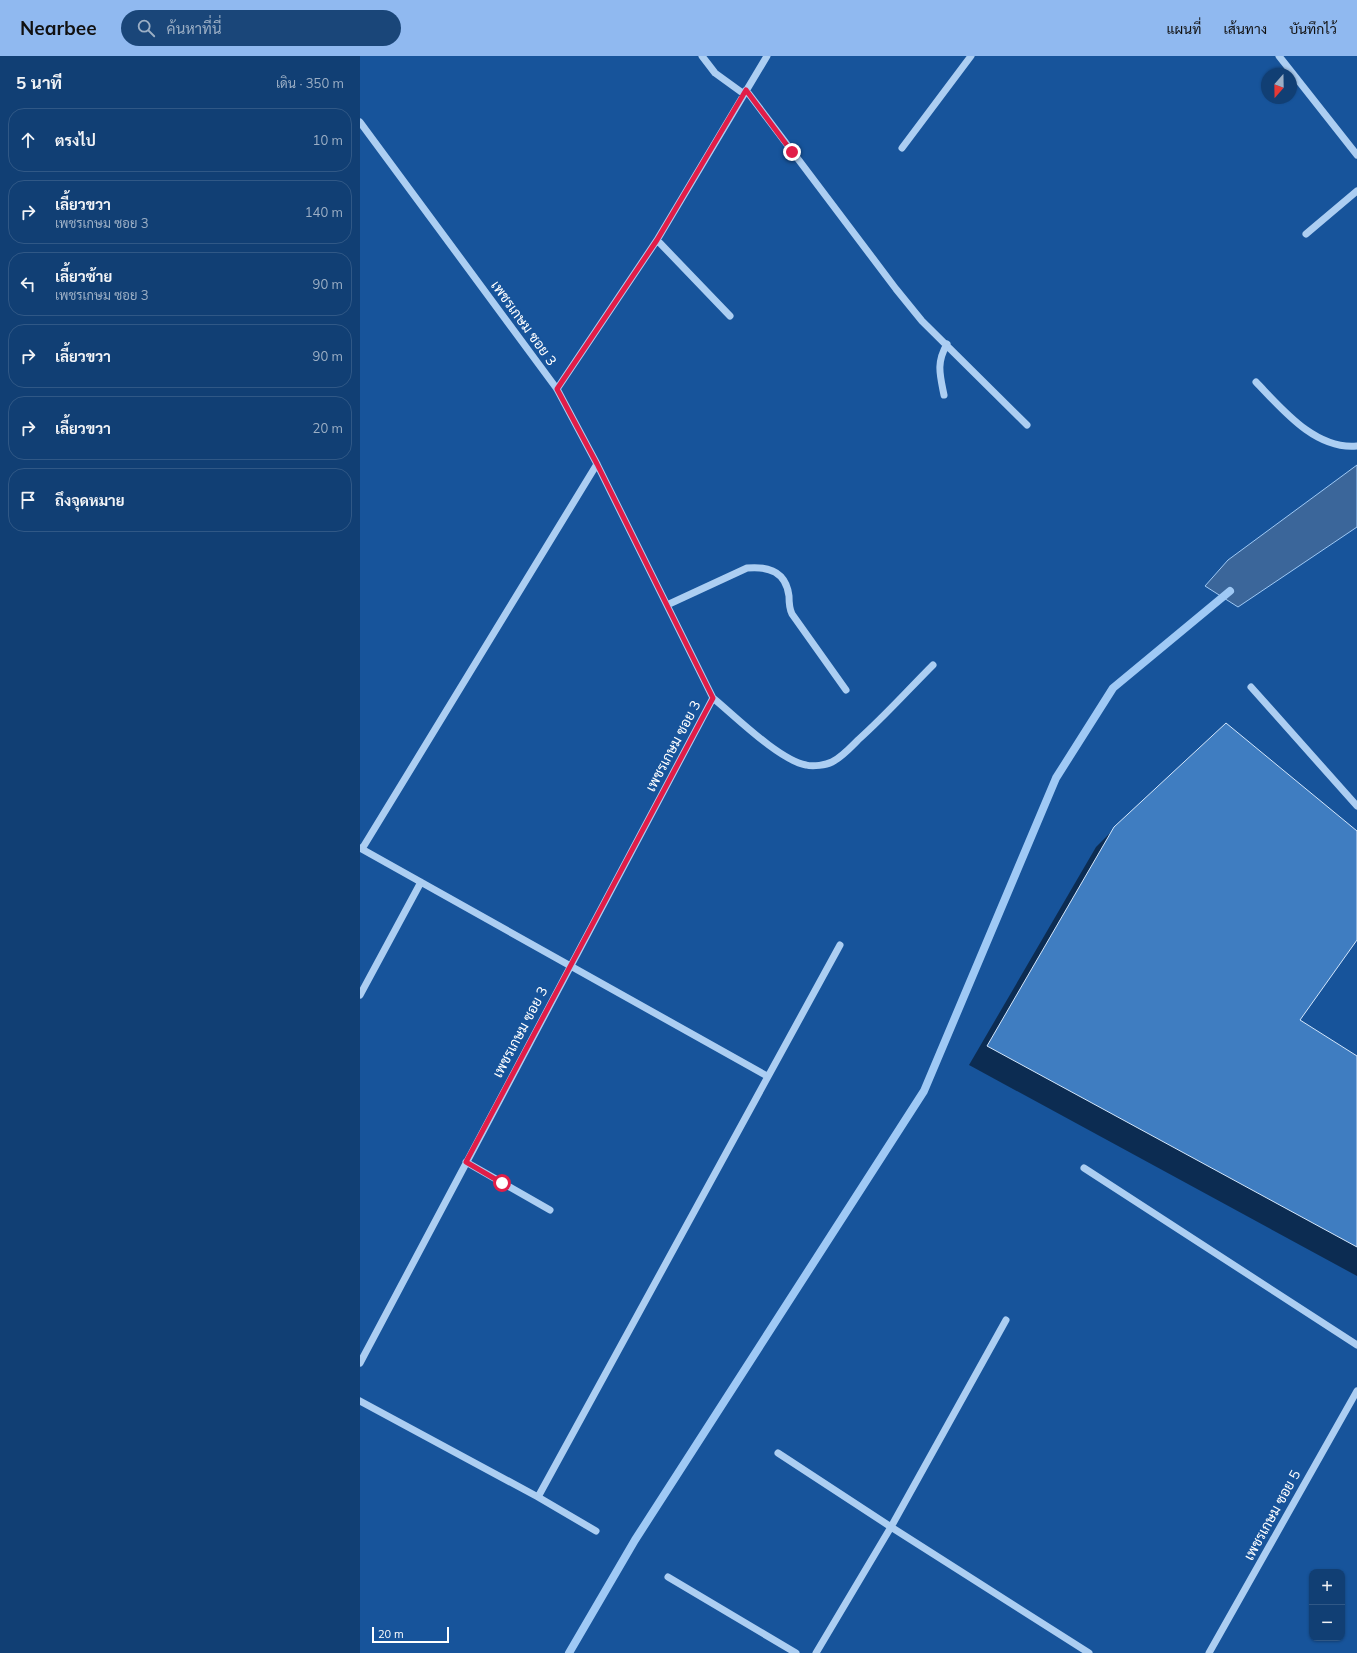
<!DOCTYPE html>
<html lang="th">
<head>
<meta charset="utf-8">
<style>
  :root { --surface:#113f74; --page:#1a4679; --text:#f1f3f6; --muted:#9cafc5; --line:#305886; --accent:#90b9f0 }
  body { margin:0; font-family:Mulish,Sarabun,sans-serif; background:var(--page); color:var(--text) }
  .controls { position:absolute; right:12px; bottom:12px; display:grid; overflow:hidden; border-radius:8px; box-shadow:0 1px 3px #0004 }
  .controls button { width:36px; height:36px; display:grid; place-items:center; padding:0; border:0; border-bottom:1px solid var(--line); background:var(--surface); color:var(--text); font:20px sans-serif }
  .compass { position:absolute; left:901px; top:12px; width:36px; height:36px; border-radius:50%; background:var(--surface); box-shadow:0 1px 3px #0004; rotate:200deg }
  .scale { position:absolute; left:12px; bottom:10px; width:77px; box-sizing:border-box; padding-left:4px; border:2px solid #fff; border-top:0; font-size:11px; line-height:14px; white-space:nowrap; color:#fff; -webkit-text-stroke:3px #17549b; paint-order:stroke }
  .stop { position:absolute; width:12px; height:12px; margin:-9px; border:3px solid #e11d48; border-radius:50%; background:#fff }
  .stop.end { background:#e11d48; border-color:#fff; box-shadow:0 1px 4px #0008 }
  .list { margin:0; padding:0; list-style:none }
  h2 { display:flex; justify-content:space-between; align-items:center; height:52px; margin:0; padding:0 16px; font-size:17px }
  h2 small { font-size:13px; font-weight:400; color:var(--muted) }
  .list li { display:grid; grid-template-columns:26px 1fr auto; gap:12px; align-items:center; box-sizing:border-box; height:64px; margin:0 8px 8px; padding:0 8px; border:1px solid var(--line); border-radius:16px }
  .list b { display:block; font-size:15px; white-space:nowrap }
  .list p { margin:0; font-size:13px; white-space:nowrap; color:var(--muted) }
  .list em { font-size:13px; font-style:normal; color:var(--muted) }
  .icon { flex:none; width:22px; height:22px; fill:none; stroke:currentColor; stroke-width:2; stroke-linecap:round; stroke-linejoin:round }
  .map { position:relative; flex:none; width:997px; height:1597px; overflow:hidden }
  header { display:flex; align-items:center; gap:24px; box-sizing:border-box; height:56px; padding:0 20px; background:var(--accent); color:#111 }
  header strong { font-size:19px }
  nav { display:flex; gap:22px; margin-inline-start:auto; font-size:14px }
  .search { width:280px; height:36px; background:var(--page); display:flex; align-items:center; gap:10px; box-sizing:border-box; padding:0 14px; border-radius:22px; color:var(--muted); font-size:15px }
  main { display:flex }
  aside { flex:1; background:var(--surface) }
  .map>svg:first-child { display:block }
  .water { fill:#3b669a; stroke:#9fc9f5 }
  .shadow { fill:#0007 }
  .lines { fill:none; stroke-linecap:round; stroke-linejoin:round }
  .stream { stroke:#9fc9f5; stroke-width:8 }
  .building { fill:#3f7dc1; stroke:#d4e7fc }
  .minor { stroke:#accef2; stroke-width:7 }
  .route { stroke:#e11d48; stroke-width:5 }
  .labels { text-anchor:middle; stroke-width:3.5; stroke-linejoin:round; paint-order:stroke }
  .street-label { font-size:14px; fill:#fff; stroke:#17549b }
</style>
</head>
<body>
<header>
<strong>Nearbee</strong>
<div class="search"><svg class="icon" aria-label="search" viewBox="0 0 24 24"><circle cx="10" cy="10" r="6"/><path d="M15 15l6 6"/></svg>ค้นหาที่นี่</div>
<nav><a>แผนที่</a><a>เส้นทาง</a><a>บันทึกไว้</a></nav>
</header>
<main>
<aside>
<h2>5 นาที<small>เดิน · 350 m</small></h2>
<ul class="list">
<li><svg class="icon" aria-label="ahead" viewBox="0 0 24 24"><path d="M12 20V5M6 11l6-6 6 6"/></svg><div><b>ตรงไป</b></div><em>10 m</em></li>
<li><svg class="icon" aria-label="right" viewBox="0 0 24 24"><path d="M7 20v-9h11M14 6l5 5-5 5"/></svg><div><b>เลี้ยวขวา</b><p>เพชรเกษม ซอย 3</p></div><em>140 m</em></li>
<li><svg class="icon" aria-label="left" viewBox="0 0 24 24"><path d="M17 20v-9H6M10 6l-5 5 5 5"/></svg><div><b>เลี้ยวซ้าย</b><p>เพชรเกษม ซอย 3</p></div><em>90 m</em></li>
<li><svg class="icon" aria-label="right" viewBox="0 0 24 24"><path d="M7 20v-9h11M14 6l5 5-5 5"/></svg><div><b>เลี้ยวขวา</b></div><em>90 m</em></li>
<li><svg class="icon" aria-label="right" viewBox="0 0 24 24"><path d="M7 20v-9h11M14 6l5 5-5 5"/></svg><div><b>เลี้ยวขวา</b></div><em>20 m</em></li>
<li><svg class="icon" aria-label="arrive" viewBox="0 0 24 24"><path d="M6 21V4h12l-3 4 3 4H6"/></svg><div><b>ถึงจุดหมาย</b></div></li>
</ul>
</aside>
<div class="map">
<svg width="997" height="1597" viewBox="0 0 997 1597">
  <rect width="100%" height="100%" fill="#17549b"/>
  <path class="water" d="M997,409V471L878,551L845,530L868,504Z"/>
  <path class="shadow" d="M755,772L997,776V882L939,964L997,1001V1220L609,1009L736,791Z"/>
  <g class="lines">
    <path class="stream" d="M209,1597L275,1484L564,1035L696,722L753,632L870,535"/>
  </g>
  <path class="building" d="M866,667L997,775V884L940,964L997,1000V1191L627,990L754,771Z"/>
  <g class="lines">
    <path class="minor" d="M342,0L355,17L384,38
      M919,0L997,99
      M386,34L536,233L562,265L667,369
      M0,66L197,333L237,408L353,642L0,1307
      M542,92L611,0
      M946,178L997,135
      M297,184L370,260
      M896,326C922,353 955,394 997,390
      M197,333L297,184L407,0
      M584,339C580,319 576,307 587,288
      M307,549L387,512C409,510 426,516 429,540C429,547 429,552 432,558L486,634
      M891,631L997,750
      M353,642C375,660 419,704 446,709C453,711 466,709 472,706C482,701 490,692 498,684C524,661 548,634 573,609
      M0,792L407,1020
      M2,793L237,408
      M0,939L61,826
      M106,1106L190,1154
      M724,1112L997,1289
      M0,1345L178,1441L236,1475
      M418,1397L531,1471L729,1597
      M178,1441L480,889
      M308,1521L436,1597
      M456,1597L531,1471L646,1264
      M849,1597L997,1335"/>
  </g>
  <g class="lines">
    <path class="route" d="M142,1127L106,1106L353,642L237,408L197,333L297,184L386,34L432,96"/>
  </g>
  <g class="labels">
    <g class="street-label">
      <text transform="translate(164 267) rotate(54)" y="5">เพชรเกษม ซอย 3</text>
      <text transform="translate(313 690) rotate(-62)" y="5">เพชรเกษม ซอย 3</text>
      <text transform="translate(160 976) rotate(-62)" y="5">เพชรเกษม ซอย 3</text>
      <text transform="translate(912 1459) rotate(-61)" y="5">เพชรเกษม ซอย 5</text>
    </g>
  </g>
</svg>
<div class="controls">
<button>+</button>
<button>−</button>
</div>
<svg class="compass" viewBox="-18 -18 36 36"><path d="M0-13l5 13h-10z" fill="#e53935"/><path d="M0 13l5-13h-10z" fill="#9cafc5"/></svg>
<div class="scale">20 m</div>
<div class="stop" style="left:142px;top:1127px"></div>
<div class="stop end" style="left:432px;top:96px"></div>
</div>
</main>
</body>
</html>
